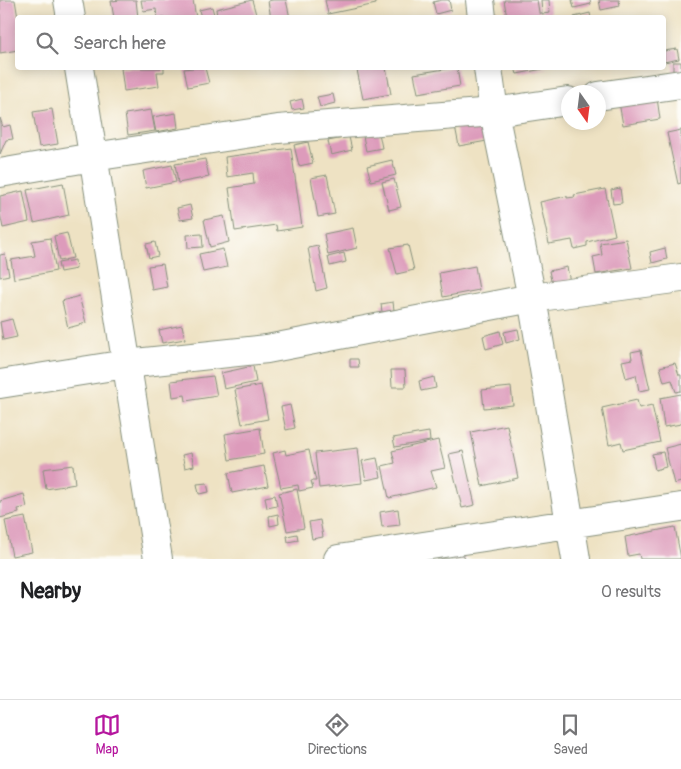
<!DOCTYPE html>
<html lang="en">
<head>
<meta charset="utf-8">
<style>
  :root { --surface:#fff; --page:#f2f2f2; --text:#202124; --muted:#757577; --line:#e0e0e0; --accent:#b5179e }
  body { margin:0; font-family:Pangolin,sans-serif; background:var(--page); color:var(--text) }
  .compass { position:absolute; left:561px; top:85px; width:45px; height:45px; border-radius:50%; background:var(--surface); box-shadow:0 2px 12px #0003; rotate:166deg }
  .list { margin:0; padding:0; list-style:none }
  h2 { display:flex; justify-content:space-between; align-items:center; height:65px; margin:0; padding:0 20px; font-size:21px }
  h2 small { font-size:16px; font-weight:400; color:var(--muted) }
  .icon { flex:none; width:28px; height:28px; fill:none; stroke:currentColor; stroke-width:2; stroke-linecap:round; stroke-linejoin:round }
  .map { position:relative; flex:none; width:681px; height:559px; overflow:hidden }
  .search { position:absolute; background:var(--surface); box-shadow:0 2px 12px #0003; left:15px; right:15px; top:15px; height:55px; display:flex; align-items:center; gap:12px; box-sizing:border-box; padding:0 18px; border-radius:5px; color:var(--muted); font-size:19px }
  .sheet { height:140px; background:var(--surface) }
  nav { display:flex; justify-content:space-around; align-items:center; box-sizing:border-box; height:70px; border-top:1px solid var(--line); background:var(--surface); font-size:14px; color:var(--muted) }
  nav a { display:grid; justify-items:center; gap:2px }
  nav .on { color:var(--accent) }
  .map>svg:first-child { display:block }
  .building { fill:#dd9bbb }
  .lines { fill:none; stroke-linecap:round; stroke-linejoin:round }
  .minor-casing { stroke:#86907c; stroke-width:30 }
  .minor { stroke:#fff; stroke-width:28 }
</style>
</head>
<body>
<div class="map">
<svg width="681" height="559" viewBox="0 0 681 559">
  <rect width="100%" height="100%" fill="#fdfcf7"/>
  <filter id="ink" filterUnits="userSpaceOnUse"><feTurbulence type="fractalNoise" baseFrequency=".02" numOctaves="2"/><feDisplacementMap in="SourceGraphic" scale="10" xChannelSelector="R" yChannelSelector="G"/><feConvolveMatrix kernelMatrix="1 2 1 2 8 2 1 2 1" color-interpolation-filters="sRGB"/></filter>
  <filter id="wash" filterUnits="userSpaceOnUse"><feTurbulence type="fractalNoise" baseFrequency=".0096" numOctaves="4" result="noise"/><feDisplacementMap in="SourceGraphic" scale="20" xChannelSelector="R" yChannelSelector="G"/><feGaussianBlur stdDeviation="1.12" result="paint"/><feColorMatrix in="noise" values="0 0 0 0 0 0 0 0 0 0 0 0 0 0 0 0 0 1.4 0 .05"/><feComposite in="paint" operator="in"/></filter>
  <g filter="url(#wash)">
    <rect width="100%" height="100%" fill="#eee2c3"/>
    <g id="blocks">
      <path class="building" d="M0,0H15L18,18V50L0,53Z
        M121,0H136L138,18H114L111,1Z
        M141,0H193L196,18H157L156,9L143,11Z
        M252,0L257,18H217L216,9Z
        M273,0H286L290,18H271L268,1Z
        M325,0H375L376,4L328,14Z
        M442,0H449L451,10L436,14L433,2Z
        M504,0H537L540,18H507Z
        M541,0H549L550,13L542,14Z
        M572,0H590L591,4L574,8Z
        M599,0H619L620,6L601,10Z
        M212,7L215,18H201L199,10Z
        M590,13L591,18H574V17Z
        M677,49L679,59L664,62V51Z
        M673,62H681V71H673Z
        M121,68H164V72H157L159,86L124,91Z
        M193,68H205L209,83L188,87L184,69Z
        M370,68H386L391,94L363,99L357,70Z
        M451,68H457L460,86L418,93L414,74Z
        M515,68H548L517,74Z
        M656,91L660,119L623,125L618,97Z
        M333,94L335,103L320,107L317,97Z
        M302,99L304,108L292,110L290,102Z
        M52,109L58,144L39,147L33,112Z
        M151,110L155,131L128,135L125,114Z
        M176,113L178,128L156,132L153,117Z
        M0,118L3,127L10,125L13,139L6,140L0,154Z
        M484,121L487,141L459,146L455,126Z
        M681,130V183L678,184L667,133Z
        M379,133L382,148L366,151L363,136Z
        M349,137L352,150L331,155L328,141Z
        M308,142L313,163L299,166L294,145Z
        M291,148L302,227L277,231L276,225L235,231L229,188L254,184L253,173L227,177L225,157Z
        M205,159L209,177L178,183L175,164Z
        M392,160L396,175L371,181L367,166Z
        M172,165L176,182L146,188L143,171Z
        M327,175L335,214L318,217L311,178Z
        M394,179L401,207L389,210L382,182Z
        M63,183L69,215L34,223L27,190Z
        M620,188L622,203L613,204L611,190Z
        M605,189L615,235L587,242V246L574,249L572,240L549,244L540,202L567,196V198L575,197L574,195Z
        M23,191L29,222L3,228L0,214V196Z
        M190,205L193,218L180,220L177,208Z
        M224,216L229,242L210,247L204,220Z
        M353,228L357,248L328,255L324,234Z
        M67,233L73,258L59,261L54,236Z
        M202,234L203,247L188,248L187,235Z
        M50,238L56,271L14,279L11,260L35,256L32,241Z
        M626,239L632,268L596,274L593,257L602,255L600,243Z
        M155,242L158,256L149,258L146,244Z
        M408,245L414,270L397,274L390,248Z
        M318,246L327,288L316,291L308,248Z
        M665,248L667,259L652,263L650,252Z
        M223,249L227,267L203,272L199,254Z
        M344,253L346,262L330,266L328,257Z
        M5,254L9,275L0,277V255Z
        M75,260L76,269L60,272L58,263Z
        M163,264L167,287L152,290L148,266Z
        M475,266L479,290L443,297L439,273Z
        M567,267L570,282L552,285L549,271Z
        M79,296L86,323L68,328L62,301Z
        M393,302L394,310L382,312L381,304Z
        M12,319L17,337L3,340L0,322Z
        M182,325L185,339L162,343L159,330Z
        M518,329L520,339L506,343L504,332Z
        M500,331L503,344L486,349L483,336Z
        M641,350L650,389L639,391L636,375L626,378L622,361L632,359L631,352Z
        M350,359H358L359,367H350Z
        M675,363L679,375H681V391L676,392L672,380L664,382L660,367Z
        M253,366L256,382L224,389L221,373Z
        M391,370H405L406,387H392Z
        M213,376L217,396L186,401L185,395L173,397L171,381Z
        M434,377L436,388L421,391L419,381Z
        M261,385L268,419L242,424L235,390Z
        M511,387L513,405L484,408L482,390Z
        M681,394V424L664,427L660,398Z
        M637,400L639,408L652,405L660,442L623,450L621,442L609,445L602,408Z
        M290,405L295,428L286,430L281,407Z
        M507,425L518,478L482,486L471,432Z
        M260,428L264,454L229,460L225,434Z
        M429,432L430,441L395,447L393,438Z
        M438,440L445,468L431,471L436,487L389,498L382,466L395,463L392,451Z
        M681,444V482L674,484L665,448Z
        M358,448L362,483L319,488L315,453Z
        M285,450L286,455L309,450L316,481H311L313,488L299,491L298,485L281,488L273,453Z
        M463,451L475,505L462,508L449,454Z
        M663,452L666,467L655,470L652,454Z
        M191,453L194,466L185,468L182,455Z
        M377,458L381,477L366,480L362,461Z
        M73,465L75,484L46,489L43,469Z
        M264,466L268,486L232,493L228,473Z
        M207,483L209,492L199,494L197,484Z
        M297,489L304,528L287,531L279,493Z
        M24,494L27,507L18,509L19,513L0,518V501Z
        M275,495L277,506L267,508L265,497Z
        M398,509L400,525L382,527L380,512Z
        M278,514L279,524L270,526L269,516Z
        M25,517L32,552L12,556L5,521Z
        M320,520L323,537L312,539L309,522Z
        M675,527L681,559H640L639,554L628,556L625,537Z
        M297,534L298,540L288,542L287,536Z
        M463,553L465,559H437V558Z"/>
    </g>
  </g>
  <g filter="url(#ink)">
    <use href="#blocks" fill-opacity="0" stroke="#86907c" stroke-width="1"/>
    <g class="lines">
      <defs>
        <path id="minor" d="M68,0L71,18
          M480,0L482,18
          M79,68L158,559
          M488,68L494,112L532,298L576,559
          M598,96L681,84
          M0,173L93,157L278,129L494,112L568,101
          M0,384L126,364L267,349L532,298L681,278
          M338,559L681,507"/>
      </defs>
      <use href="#minor" class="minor-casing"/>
      <use href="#minor" class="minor"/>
    </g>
  </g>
</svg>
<svg class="compass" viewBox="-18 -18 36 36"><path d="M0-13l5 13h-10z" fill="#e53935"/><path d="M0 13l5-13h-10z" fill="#757577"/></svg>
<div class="search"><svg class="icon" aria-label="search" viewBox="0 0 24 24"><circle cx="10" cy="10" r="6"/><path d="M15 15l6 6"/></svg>Search here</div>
</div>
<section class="sheet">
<h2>Nearby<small>0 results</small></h2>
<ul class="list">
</ul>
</section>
<nav>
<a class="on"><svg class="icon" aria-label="map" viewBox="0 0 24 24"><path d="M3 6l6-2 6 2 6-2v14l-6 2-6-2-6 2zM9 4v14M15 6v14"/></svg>Map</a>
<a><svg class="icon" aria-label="directions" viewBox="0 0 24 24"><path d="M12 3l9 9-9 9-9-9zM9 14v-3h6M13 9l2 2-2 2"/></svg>Directions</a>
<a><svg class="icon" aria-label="saved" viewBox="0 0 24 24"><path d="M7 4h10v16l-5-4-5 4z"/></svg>Saved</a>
</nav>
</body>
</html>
